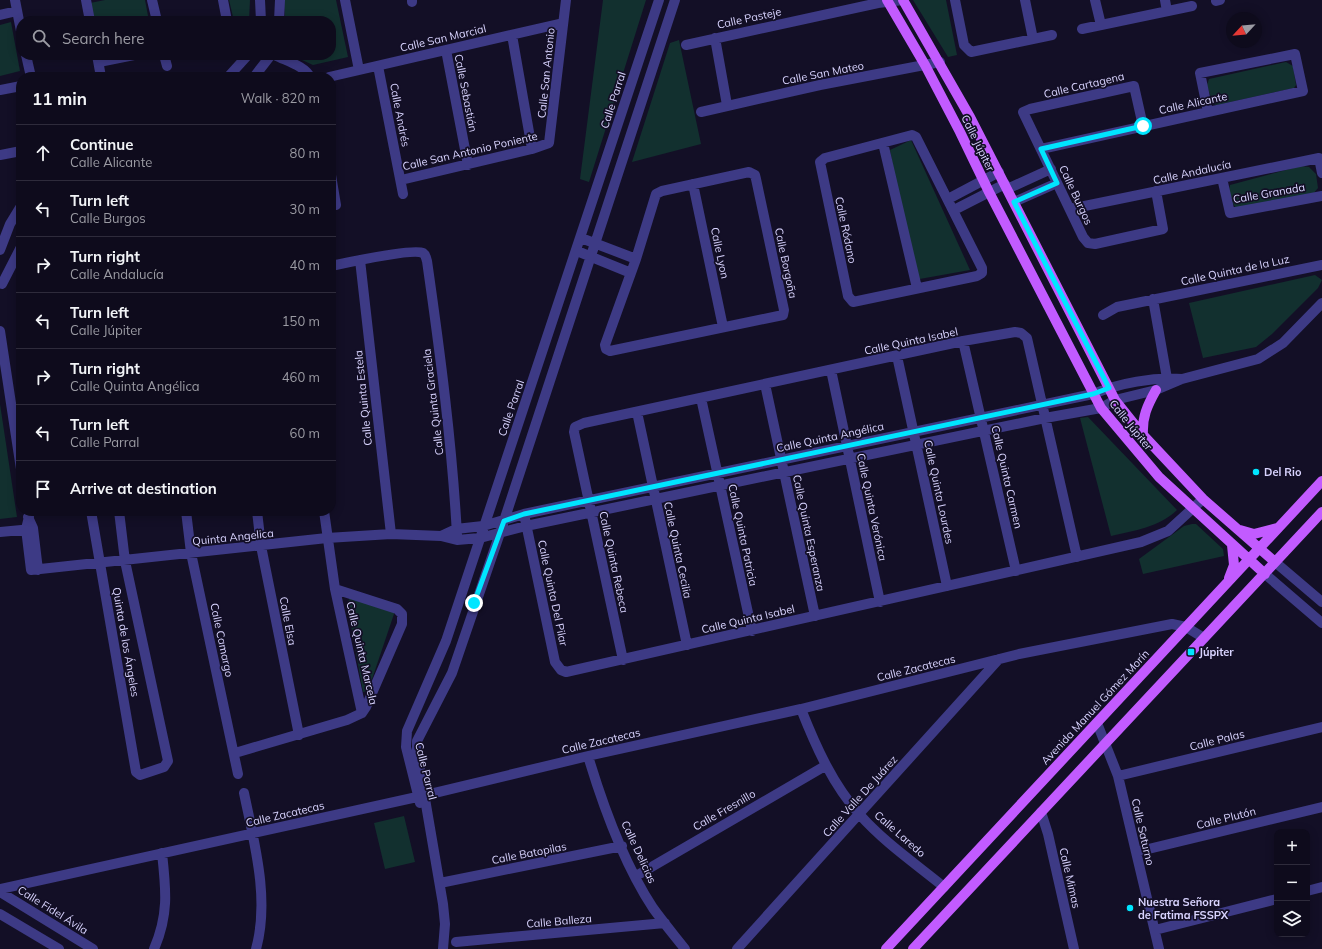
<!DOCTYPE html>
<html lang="en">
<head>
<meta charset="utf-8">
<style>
  :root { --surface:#0e0b1c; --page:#171425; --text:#f1f3f6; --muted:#9b9ba3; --line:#2e2b3b }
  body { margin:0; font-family:Mulish,sans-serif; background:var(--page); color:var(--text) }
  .controls { position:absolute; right:12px; bottom:12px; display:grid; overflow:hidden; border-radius:8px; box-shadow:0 2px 10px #0003 }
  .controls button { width:36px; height:36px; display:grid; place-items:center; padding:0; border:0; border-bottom:1px solid var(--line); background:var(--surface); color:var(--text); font:20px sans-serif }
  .compass { position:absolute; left:1226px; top:12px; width:36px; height:36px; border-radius:50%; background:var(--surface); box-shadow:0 2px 10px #0003; rotate:244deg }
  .stop { position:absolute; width:12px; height:12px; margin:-9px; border:3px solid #00e5ff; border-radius:50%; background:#fff }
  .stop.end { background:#00e5ff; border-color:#fff; box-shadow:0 1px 4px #0008 }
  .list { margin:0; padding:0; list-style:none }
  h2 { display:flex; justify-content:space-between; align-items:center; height:52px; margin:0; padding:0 16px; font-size:17px }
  h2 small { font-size:13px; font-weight:400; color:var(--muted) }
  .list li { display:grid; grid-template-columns:26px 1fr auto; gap:12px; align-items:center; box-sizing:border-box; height:56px; padding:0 16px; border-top:1px solid var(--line) }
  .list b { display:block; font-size:15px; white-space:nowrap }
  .list p { margin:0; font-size:13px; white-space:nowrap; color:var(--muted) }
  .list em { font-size:13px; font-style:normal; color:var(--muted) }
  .icon { flex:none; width:22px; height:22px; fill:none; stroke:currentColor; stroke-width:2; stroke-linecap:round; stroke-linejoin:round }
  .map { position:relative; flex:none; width:1322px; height:949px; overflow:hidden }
  .search { position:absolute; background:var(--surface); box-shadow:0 2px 10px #0003; left:16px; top:16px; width:320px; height:44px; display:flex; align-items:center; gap:10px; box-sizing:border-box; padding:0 14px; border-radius:16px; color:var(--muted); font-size:15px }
  .panel { position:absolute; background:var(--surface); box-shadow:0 2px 10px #0003; left:16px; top:72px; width:320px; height:444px; border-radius:16px }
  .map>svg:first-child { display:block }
  .green { fill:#12302f }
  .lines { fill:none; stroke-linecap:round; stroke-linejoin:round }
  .minor { stroke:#3d3a85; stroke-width:10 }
  .major { stroke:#c25bff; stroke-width:10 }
  .route { stroke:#00e5ff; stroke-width:5 }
  .poi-dot { fill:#00e5ff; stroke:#130f26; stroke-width:1.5 }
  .labels { text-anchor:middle; stroke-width:3.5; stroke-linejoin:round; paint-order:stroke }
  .street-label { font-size:11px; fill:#d9d4ff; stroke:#130f26 }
  .poi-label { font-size:11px; font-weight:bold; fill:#d9d4ff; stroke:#130f26; text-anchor:start }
</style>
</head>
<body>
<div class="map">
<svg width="1322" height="949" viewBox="0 0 1322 949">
  <rect width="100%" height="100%" fill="#130f26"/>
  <path class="green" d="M105,0H145L149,21H94L90,3Z
    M229,0H250L249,21H234Z
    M284,0H336L348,57L313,65L291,55H331V21H285Z
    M603,0H646L589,182L580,179Z
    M913,0H946L957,55L948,57Z
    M11,22L20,71L0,76V25Z
    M679,40L701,144L632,162L670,43Z
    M1286,62L1293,66L1296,85L1294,88L1217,105L1213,104L1207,85L1209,79Z
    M911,140L970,270L914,280L890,150Z
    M1301,166L1309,167L1316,174L1318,188L1313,194L1236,208C1231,202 1228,192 1230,185Z
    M1315,275L1322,280L1318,288L1272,334L1256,347L1203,358L1189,303Z
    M0,404L17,517L0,519Z
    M1088,417L1177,510C1158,528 1135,530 1111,536L1080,418Z
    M1192,524H1196L1223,549L1224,556L1143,574L1139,559L1184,526Z
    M350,598L395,611L368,691L363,692L347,603Z
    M404,816L415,862L385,869L374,823Z"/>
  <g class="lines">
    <path class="minor" d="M15,0L21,31
      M86,0L90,21
      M152,0L157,21
      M223,0L227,21
      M260,0L261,21
      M345,0L359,70
      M412,0V2
      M955,0L964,45L971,52L1052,35
      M1025,0L1033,39
      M1095,0L1101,25
      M1165,0L1167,11
      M1216,1L1220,0
      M0,15L17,11
      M279,21L280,0
      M1082,29L1192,6
      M512,35L532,149
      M715,38L727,105
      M686,45L878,3L903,0
      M446,50L468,165
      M26,55L31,77
      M97,55L101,77
      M164,55L167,66
      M275,55C286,61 305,66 310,77
      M99,62L134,55
      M378,66L403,194
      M228,77L248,55
      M254,77L271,55
      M329,77L563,23
      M0,90L21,86
      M701,112L820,85L940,62
      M1143,126L1134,86L1030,109L1023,112L1083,237L1088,243L1095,244L1163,229L1156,191
      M912,135L916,137L982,268V273L977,276L853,302L848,296L820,162L825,158Z
      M883,143L917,288
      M1041,149L1303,91L1295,54L1200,73L1208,112
      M0,155L21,151
      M749,172L755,175L756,179L784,310L783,315L610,351L606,349L605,345L636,259L656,194L662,191Z
      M331,175L336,205
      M1222,178L1230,213L1322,196
      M401,180L532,149L549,143L566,0
      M693,184L723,327
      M1007,189L1051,169
      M948,199L999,172
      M1014,202L1057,183
      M1070,209L1319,158L1322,173
      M954,210L1005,184
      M581,238L636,259
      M0,250L10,224L21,206
      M577,251L631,273
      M360,260L391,534
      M331,266C345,263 413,248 423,253C426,255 426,258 427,261C440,352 452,443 457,535
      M2,284L21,247
      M1153,299L1168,384
      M1103,315L1117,307L1322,265
      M0,331L21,469
      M963,341L1016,571
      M897,356L947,586
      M831,370L880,602
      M765,384L815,616
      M701,398L752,631
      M637,412L687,645
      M91,511L136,772L140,775L164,767L168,761L125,561L119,511
      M186,511L191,553L238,774
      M257,511L261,546L299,735
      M324,511L335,589L362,713
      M524,514L555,662L561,670L566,672L1141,542L1168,531L1203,499
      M28,517L33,528L38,570
      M29,517L26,529L31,570L327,538L391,534L441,536L457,540L480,538L526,526L1045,418L1101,408L1115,400L1156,390L1182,379L1258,359L1283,343L1322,303
      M0,532L32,529
      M441,536L456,529L483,526L524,514L1093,394C1120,383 1153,377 1182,379
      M1275,562L1322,602
      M1265,574L1322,623
      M623,660L574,432L575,427L584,423L963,341L1015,332L1021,333L1027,338L1077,557
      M801,709C816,747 833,785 860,815C885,843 916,864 944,887
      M1097,723L1118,776L1159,949
      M235,753L347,720L362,713L366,707L402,624V614L397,609L335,589
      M588,756C603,806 624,864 653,908C663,922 674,935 685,949
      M1118,776L1322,727
      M244,793C254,842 270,899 256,949
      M420,803L406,747L407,731L446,641L659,0
      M1041,812L1048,834L1074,949
      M1136,852L1322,807
      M636,876L825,766
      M440,883L622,846
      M0,889L426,795L588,756L801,709L1019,654L1172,624L1186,627L1204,638
      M1307,891L1322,887
      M0,892L93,949
      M0,914L59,949
      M1155,930L1277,899
      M456,942L665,923
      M154,949C169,914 166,890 162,853
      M443,949L445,924L443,904L417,752V741L452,673L500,533L675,0
      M737,949L999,659"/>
    <path class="major" d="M887,0L925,65L960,132L989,192L1101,408L1159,477L1265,574
      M903,0L970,117L1115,400L1143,435L1203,499L1275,562
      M1143,435C1142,417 1147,406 1156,390
      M1240,530L1254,534L1277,528
      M1229,578L1234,565L1232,545
      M886,949L1322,481
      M913,949L1322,512"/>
  </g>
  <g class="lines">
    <path class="route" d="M474,603L504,521L524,514L1093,394L1109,388L1014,202L1057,183L1041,149L1143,126"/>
  </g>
  <g class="poi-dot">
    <circle cx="1256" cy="472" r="4"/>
    <rect x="1187" y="648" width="8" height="8" rx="2"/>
    <circle cx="1130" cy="908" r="4"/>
  </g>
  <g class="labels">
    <g class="street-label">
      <text transform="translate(749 18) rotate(-12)" y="4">Calle Pasteje</text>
      <text transform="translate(443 38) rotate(-13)" y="4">Calle San Marcial</text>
      <text transform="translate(546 73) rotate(-84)" y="4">Calle San Antonio</text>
      <text transform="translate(823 73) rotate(-11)" y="4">Calle San Mateo</text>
      <text transform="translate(1084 85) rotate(-13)" y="4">Calle Cartagena</text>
      <text transform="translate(466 93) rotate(79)" y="4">Calle Sebastián</text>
      <text transform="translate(613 100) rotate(-72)" y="4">Calle Parral</text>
      <text transform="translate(1193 103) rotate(-12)" y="4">Calle Alicante</text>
      <text transform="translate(400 115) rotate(79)" y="4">Calle Andrés</text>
      <text transform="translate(978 143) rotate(64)" y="4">Calle Júpiter</text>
      <text transform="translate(470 151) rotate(-13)" y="4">Calle San Antonio Poniente</text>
      <text transform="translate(1192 172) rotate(-12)" y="4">Calle Andalucía</text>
      <text transform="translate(1269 193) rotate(-10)" y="4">Calle Granada</text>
      <text transform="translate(1076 195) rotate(65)" y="4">Calle Burgos</text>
      <text transform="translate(846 230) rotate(78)" y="4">Calle Ródano</text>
      <text transform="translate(720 253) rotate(78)" y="4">Calle Lyon</text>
      <text transform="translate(786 263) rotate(78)" y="4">Calle Borgoña</text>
      <text transform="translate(1235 270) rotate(-12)" y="4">Calle Quinta de la Luz</text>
      <text transform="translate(911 341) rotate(-12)" y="4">Calle Quinta Isabel</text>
      <text transform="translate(363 398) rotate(-96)" y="4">Calle Quinta Estela</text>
      <text transform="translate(433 402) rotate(-97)" y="4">Calle Quinta Graciela</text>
      <text transform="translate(511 408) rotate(-71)" y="4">Calle Parral</text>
      <text transform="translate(1131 425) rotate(51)" y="4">Calle Júpiter</text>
      <text transform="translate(830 437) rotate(-12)" y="4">Calle Quinta Angélica</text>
      <text transform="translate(1007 477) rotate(77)" y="4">Calle Quinta Carmen</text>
      <text transform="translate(939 492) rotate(78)" y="4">Calle Quinta Lourdes</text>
      <text transform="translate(872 507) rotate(78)" y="4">Calle Quinta Verónica</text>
      <text transform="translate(809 533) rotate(78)" y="4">Calle Quinta Esperanza</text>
      <text transform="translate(743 535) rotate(78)" y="4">Calle Quinta Patricia</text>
      <text transform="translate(233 537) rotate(-6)" y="4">Quinta Angelica</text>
      <text transform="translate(678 550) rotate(78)" y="4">Calle Quinta Cecilia</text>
      <text transform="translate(614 562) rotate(78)" y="4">Calle Quinta Rebeca</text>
      <text transform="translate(553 593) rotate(78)" y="4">Calle Quinta Del Pilar</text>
      <text transform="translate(748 619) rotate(-13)" y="4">Calle Quinta Isabel</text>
      <text transform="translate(288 621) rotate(79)" y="4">Calle Elsa</text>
      <text transform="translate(222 640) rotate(78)" y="4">Calle Camargo</text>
      <text transform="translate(126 642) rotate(80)" y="4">Quinta de los Ángeles</text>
      <text transform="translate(362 653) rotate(77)" y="4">Calle Quinta Marcela</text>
      <text transform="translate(916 668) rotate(-14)" y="4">Calle Zacatecas</text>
      <text transform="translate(1095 707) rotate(-47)" y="4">Avenida Manuel Gómez Morín</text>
      <text transform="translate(1217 740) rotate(-14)" y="4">Calle Palas</text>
      <text transform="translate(601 741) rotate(-13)" y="4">Calle Zacatecas</text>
      <text transform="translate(426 771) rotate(76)" y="4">Calle Parral</text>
      <text transform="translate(860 796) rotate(-48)" y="4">Calle Valle De Juárez</text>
      <text transform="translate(724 810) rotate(-30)" y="4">Calle Fresnillo</text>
      <text transform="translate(285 814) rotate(-13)" y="4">Calle Zacatecas</text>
      <text transform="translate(1226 818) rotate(-14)" y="4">Calle Plutón</text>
      <text transform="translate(1143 832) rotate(77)" y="4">Calle Saturno</text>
      <text transform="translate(900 834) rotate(41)" y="4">Calle Laredo</text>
      <text transform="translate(639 852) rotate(65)" y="4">Calle Delicias</text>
      <text transform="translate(529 853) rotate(-11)" y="4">Calle Batopilas</text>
      <text transform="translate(1070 878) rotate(77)" y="4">Calle Mimas</text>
      <text transform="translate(53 910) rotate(32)" y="4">Calle Fidel Ávila</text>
      <text transform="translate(559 921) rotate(-5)" y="4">Calle Balleza</text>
    </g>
    <g class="poi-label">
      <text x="1264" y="476">Del Rio</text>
      <text x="1199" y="656">Júpiter</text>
      <text x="1138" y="906">Nuestra Señora<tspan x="1138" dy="13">de Fatima FSSPX</tspan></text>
    </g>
  </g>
</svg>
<div class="controls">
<button>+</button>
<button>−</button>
<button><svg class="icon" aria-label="layers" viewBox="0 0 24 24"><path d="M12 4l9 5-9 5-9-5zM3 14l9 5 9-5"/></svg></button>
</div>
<svg class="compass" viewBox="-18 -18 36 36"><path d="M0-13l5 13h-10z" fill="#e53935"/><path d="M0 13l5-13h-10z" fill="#9b9ba3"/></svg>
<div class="stop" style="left:1143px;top:126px"></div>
<div class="stop end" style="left:474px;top:603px"></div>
<div class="search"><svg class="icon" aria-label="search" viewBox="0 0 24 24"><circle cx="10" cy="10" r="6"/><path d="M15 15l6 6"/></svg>Search here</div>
<section class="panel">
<h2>11 min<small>Walk · 820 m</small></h2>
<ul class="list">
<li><svg class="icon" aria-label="ahead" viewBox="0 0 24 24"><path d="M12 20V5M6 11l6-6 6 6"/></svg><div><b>Continue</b><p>Calle Alicante</p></div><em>80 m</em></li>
<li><svg class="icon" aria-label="left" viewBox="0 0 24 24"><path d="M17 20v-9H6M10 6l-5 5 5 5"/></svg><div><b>Turn left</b><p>Calle Burgos</p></div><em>30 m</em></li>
<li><svg class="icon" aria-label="right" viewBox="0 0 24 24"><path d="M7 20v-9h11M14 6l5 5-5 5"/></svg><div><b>Turn right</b><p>Calle Andalucía</p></div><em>40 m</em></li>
<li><svg class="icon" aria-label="left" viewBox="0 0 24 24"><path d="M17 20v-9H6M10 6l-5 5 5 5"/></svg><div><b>Turn left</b><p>Calle Júpiter</p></div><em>150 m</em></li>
<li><svg class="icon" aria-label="right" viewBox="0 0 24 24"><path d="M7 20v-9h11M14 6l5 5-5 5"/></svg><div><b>Turn right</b><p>Calle Quinta Angélica</p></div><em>460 m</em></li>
<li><svg class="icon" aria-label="left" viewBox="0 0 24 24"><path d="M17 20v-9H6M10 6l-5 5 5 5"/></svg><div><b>Turn left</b><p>Calle Parral</p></div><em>60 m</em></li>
<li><svg class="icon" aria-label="arrive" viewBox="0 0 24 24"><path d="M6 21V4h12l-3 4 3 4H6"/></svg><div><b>Arrive at destination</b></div></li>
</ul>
</section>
</div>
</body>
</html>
